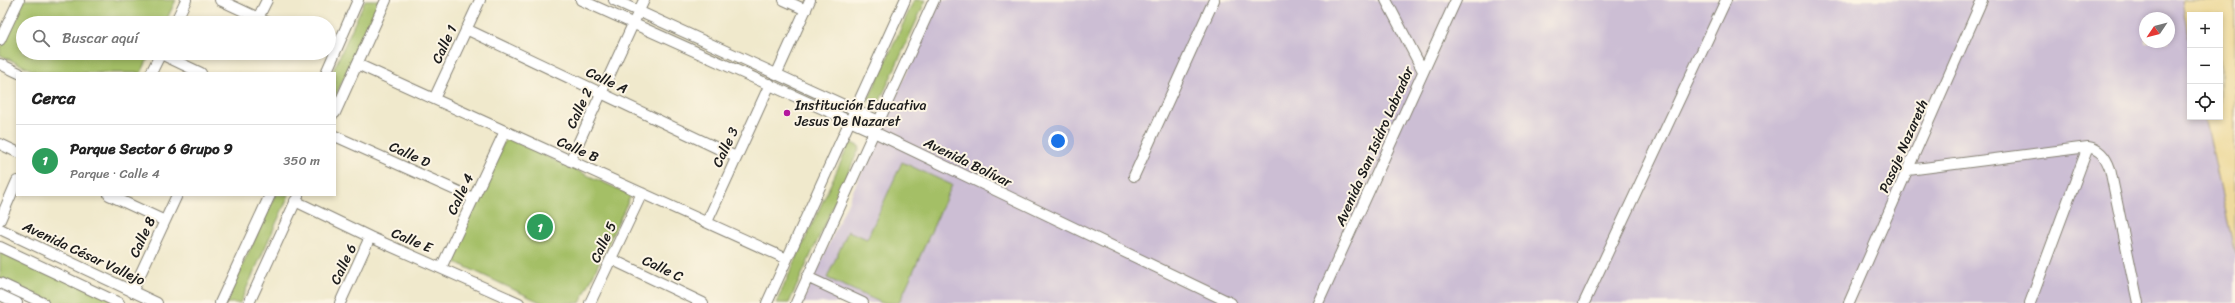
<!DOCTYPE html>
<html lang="es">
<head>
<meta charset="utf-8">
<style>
  :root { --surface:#fff; --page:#f6f6f6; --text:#222; --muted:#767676; --line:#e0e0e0; --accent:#2563eb }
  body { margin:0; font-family:Sriracha,sans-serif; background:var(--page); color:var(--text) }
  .controls { position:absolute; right:12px; top:12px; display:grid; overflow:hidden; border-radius:0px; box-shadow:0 2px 6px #0003 }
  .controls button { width:36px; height:36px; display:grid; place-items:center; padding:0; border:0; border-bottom:1px solid var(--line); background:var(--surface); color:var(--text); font:20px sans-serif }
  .compass { position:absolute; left:2139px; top:12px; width:36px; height:36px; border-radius:50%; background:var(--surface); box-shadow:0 2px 6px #0003; rotate:235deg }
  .you { position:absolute; left:1058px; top:141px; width:14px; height:14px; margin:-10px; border:3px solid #fff; border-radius:50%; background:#1a73e8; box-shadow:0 0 0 6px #1a73e833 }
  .badge { display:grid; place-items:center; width:26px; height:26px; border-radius:50%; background:var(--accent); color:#fff; font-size:13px; font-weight:700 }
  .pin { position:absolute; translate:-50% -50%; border:2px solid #fff; box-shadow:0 1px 4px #0006 }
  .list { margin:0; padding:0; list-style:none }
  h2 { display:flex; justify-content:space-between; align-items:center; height:52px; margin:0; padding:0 16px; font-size:17px }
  h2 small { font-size:13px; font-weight:400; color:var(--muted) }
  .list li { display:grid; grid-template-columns:26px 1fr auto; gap:12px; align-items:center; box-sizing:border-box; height:72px; padding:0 16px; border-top:1px solid var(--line) }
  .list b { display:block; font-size:15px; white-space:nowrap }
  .list p { margin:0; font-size:13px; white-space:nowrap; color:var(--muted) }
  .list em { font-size:13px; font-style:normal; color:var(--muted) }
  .icon { flex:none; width:22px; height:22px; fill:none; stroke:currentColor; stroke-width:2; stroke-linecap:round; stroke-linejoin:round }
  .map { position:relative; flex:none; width:2235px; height:303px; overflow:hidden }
  .search { position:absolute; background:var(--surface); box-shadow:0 2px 6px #0003; left:16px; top:16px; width:320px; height:44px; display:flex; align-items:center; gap:10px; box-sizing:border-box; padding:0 14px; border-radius:22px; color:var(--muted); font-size:15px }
  .panel { position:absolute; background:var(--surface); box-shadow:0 2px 6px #0003; left:16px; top:72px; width:320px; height:124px; border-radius:0px }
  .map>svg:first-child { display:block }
  .industrial { fill:#ccbed4; fill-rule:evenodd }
  .green { fill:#a4bf66; stroke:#606e41 }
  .sand { fill:#eeda9e; stroke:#857b5d }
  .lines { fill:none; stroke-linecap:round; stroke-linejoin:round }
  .minor-casing { stroke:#868274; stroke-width:12 }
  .minor { stroke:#fff; stroke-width:10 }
  .poi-dot { fill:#b5179e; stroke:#fcf5e5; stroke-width:1.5 }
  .labels { text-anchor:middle; stroke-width:4; stroke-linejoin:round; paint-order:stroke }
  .street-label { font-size:14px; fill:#1c1c1c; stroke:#fcf5e5 }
  .poi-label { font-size:14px; fill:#1c1c1c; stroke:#fcf5e5; text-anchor:start }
</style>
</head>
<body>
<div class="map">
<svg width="2235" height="303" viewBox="0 0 2235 303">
  <rect width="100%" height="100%" fill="#fcf5e5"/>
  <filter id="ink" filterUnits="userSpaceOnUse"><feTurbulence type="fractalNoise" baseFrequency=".025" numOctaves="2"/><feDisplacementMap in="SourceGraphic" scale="8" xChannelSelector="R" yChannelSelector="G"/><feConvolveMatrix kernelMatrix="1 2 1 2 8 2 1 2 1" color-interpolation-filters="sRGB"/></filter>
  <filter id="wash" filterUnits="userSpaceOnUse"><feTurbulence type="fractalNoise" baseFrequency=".012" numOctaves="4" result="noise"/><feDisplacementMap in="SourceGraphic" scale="16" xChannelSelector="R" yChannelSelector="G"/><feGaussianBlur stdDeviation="0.9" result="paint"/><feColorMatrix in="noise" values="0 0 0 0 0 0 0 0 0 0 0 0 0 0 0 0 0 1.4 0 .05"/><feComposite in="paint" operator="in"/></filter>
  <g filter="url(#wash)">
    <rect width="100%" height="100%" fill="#f0e9cc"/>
    <path class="industrial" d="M940,0H2187L2190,15V117H2210L2235,246V303H802ZM2145,18H2169V42H2145Z"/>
    <path class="green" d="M23,0H176L165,23H23V53H151L141,73H38L0,55V50Z
      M365,0H380L335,97V73H332Z
      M914,0H926L878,105L868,100Z
      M506,138L631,195L580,303H542L449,259Z
      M850,142L860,147L789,303H776Z
      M902,162L952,185L899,303H882L827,278L848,231L867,239Z
      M275,195H289L240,303H225Z
      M0,248L120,303H55L0,278Z"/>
    <path class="sand" d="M2182,0H2235V254L2205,117H2220V15H2190V48Z"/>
  </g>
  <g filter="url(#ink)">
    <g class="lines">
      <defs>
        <path id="minor" d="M220,0L269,23
          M581,0L874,132L1231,303
          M614,0L879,121
          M784,0L806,10
          M1386,0L1423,71
          M258,18L267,0
          M175,23L186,0
          M466,29L736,157
          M0,40L19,0
          M161,54L201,73
          M0,64L19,73
          M357,64L787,259
          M151,73L161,53
          M326,73L358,0
          M777,73L810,0
          M434,99L480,0
          M335,113L386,0
          M335,136L473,198
          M0,144L17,152
          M570,161L644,0
          M1908,170L2088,147C2100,149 2106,157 2110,169L2138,303
          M1134,176L1214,0
          M109,195L165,221
          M295,201L370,237L519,303
          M0,220L17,181
          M707,222L770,84
          M0,229L157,303
          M0,247L119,303
          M611,259L703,303
          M441,268L505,131
          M807,277L863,303
          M0,283L43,303
          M132,292L177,195
          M0,295L17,303
          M220,303L270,195
          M249,303L298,196
          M340,303L370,237
          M590,303L642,193
          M767,303L905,0
          M796,303L934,0
          M1318,303L1456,0
          M1584,303L1726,0
          M1849,303L1982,0
          M2030,303L2088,147"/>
      </defs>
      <use href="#minor" class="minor-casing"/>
      <use href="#minor" class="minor"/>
    </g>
  </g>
  <circle class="poi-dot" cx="787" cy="113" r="4"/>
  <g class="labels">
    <g class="street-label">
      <text transform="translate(444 44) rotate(-65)" y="5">Calle 1</text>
      <text transform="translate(607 80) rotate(25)" y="5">Calle A</text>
      <text transform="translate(579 108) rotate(-65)" y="5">Calle 2</text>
      <text transform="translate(1374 146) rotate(-66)" y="5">Avenida San Isidro Labrador</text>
      <text transform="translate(1903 146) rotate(-66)" y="5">Pasaje Nazareth</text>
      <text transform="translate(725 147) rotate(-65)" y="5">Calle 3</text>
      <text transform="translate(578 149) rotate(24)" y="5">Calle B</text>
      <text transform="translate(410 154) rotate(24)" y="5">Calle D</text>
      <text transform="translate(968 162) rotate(26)" y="5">Avenida Bolívar</text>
      <text transform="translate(460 194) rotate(-65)" y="5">Calle 4</text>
      <text transform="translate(142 237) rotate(-65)" y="5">Calle 8</text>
      <text transform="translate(412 240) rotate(23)" y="5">Calle E</text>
      <text transform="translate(603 242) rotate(-65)" y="5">Calle 5</text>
      <text transform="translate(84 253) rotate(25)" y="5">Avenida César Vallejo</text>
      <text transform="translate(343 264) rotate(-65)" y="5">Calle 6</text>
      <text transform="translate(663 268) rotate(25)" y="5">Calle C</text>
    </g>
    <g class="poi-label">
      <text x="795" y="110">Institución Educativa<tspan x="795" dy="16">Jesus De Nazaret</tspan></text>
    </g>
  </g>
</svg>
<div class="controls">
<button>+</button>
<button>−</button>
<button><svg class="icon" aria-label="locate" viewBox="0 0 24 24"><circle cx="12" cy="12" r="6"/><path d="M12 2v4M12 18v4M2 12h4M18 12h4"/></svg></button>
</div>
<svg class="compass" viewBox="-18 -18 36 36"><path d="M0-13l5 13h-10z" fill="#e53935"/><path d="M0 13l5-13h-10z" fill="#767676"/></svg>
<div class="you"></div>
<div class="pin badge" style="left:540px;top:227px;background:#2e9e5b">1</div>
<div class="search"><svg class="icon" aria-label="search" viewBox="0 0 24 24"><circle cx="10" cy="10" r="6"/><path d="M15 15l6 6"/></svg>Buscar aquí</div>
<section class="panel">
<h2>Cerca<small></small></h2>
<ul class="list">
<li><span class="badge" style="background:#2e9e5b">1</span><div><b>Parque Sector 6 Grupo 9</b><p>Parque · Calle 4</p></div><em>350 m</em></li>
</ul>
</section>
</div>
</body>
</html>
